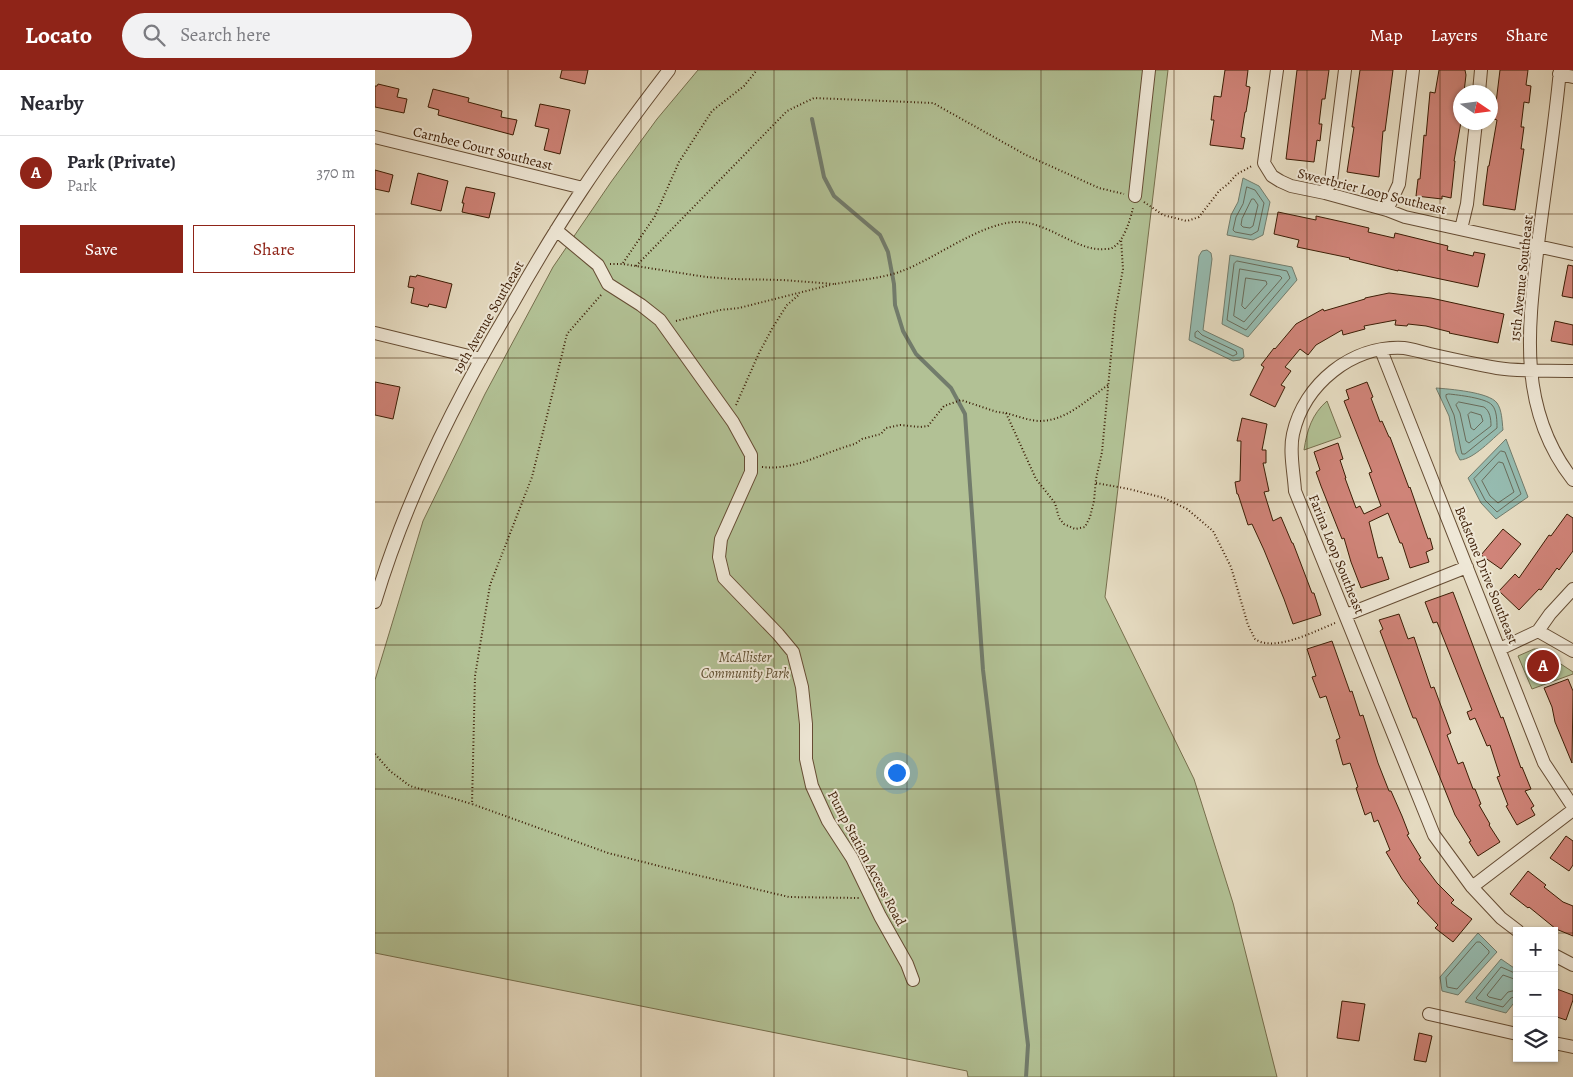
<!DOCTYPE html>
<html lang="en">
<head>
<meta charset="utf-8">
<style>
  :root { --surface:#fff; --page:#f2f2f3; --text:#2b2b33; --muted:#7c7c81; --line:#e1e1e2; --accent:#8f2418 }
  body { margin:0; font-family:Alegreya,serif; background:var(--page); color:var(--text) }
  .controls { position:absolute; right:15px; bottom:15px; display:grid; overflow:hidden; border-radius:0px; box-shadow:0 1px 4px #0004 }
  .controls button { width:45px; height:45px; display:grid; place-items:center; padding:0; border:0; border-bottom:1px solid var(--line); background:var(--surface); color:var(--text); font:25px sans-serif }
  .compass { position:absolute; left:1078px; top:15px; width:45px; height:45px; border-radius:50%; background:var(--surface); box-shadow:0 1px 4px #0004; rotate:103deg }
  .you { position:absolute; left:521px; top:702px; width:18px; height:18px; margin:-12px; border:4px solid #fff; border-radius:50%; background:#1a73e8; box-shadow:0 0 0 8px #1a73e833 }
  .badge { display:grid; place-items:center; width:32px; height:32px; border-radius:50%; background:var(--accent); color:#fff; font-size:16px; font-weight:700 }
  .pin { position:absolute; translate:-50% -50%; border:2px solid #fff; box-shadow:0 1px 5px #0006 }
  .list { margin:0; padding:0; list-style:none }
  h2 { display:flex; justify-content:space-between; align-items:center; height:65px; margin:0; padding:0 20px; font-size:21px }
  h2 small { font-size:16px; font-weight:400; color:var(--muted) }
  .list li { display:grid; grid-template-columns:32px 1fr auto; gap:15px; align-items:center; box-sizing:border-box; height:75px; padding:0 20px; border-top:1px solid var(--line) }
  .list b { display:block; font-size:19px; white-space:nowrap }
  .list p { margin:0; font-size:16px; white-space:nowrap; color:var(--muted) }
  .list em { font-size:16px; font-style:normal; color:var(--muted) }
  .actions { display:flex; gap:10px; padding:15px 20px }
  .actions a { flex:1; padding:11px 0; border:1px solid var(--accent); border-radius:0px; text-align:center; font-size:18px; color:var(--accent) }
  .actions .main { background:var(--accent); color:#fff }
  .icon { flex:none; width:28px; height:28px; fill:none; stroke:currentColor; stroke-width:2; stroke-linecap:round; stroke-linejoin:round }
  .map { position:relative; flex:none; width:1198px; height:1007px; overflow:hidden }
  header { display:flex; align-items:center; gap:30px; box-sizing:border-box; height:70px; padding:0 25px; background:var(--accent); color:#fff }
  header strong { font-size:24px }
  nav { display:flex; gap:28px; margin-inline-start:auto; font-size:18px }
  .search { width:350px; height:45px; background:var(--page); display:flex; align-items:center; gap:12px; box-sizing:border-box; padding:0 18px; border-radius:28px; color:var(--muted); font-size:19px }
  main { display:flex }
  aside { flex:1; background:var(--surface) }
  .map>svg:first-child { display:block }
  .green { fill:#b2c195; stroke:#776f4d }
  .water { fill:#96bcb1; stroke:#727c6c }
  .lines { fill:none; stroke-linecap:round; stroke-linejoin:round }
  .shore { stroke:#696c5b; stroke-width:1 }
  .stream { stroke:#727c6c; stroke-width:4 }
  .building { fill:#d08479; stroke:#3c1d05 }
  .minor-casing { stroke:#664d34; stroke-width:14 }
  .path { stroke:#3c1d05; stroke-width:2; stroke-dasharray:1 2.5; stroke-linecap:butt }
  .minor { stroke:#efe8d7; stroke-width:12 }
  .grid { fill:none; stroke:#3c1d05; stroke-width:1; stroke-opacity:0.55 }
  .labels { text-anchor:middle; stroke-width:4; stroke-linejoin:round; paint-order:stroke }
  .street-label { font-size:14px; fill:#3c1d05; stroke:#efe8d7 }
  .park-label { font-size:14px; font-style:italic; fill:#5f4e30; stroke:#efe8d7 }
</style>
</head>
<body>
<header>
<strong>Locato</strong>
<div class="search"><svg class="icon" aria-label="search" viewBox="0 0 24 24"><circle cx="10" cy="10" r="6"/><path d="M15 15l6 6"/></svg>Search here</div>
<nav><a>Map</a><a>Layers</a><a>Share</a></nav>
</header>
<main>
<aside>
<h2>Nearby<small></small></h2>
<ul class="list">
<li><span class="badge">A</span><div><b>Park (Private)</b><p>Park</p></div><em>370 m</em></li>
</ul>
<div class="actions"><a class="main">Save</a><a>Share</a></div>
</aside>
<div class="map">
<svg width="1198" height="1007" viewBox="0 0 1198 1007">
  <rect width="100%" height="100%" fill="#e6dcc2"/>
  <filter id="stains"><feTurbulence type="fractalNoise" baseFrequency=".004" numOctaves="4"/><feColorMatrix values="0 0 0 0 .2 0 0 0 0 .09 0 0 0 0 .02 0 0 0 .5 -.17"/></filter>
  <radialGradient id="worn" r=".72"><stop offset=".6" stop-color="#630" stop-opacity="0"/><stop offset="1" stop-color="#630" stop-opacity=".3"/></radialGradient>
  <path class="green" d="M323,0H793L730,527L819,709L858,833L902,1007H593L592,1001L0,883V610L48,451L110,324L178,197L236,112L282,49Z
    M952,331L966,367L929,380C932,360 937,344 952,331Z
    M1159,579H1163L1198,602V604L1157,619L1143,586Z"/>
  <path class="water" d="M868,108L884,116L895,132L888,165L878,170L852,165L856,145L863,132Z
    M832,180L836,183L837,189L828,260L868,279L869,287L865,290L858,291L814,270L824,186L827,181Z
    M855,185L917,197L922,210L873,267L847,254Z
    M1061,318C1074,319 1114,322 1122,333C1127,340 1127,351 1128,360C1117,369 1099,389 1085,390L1081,382L1074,346Z
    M1131,369L1153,427L1121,449L1106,433L1093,408Z
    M1103,863L1122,882L1083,925L1067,921L1065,907Z
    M1126,889L1142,900V929L1131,943L1090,932Z"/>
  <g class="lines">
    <path class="shore" d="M872,117L880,120L889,133L883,161L876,165L860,162L858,160L861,147L868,134Z
      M877,129H879L883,135L878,156L875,158L868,157L866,155L867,149Z
      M862,191L912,201L915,208L871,260L852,250L859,194Z
      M865,199L905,206L907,208L869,252L859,246Z
      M871,208L891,211L892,214L870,239L867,236Z
      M823,261L827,265L861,281L862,284L858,286L820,267V263Z
      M1074,324C1083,325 1111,328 1117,335C1122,340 1122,352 1122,358L1090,384H1087L1086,380L1079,345L1071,327V325Z
      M1084,332L1109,337C1115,341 1116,349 1116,356L1094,373L1091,371L1085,343L1081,335Z
      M1096,342L1106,345L1108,351L1099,360L1096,358L1093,345Z
      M1126,381L1130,382L1146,424L1122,442L1110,430L1099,409Z
      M1124,392L1128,393L1139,422L1123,433L1115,426L1107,411Z
      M1102,872H1105L1114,881V883L1082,919L1072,917L1071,908Z
      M1142,904L1126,897L1101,928L1103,930L1128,937L1136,928L1142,926
      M1142,910L1128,905L1112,925L1114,927L1126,930L1133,922L1142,920"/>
    <path class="stream" d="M437,49L449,107L459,126L505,165L513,182L519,214L520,235L528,261L541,284L576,318L590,344L608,600L653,975L651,1007"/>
  </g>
  <path class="building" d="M187,0H213L210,14L185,8Z
    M850,0H873L871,16L875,17L871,42H870L866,67L870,68L868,79L835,75L839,50H836L839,26L846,27Z
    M922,0H954L950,29H947L944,54H947L945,71L942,70L939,92L911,89Z
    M985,0H1018L1010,61H1008L1004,107L972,102L979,57H977Z
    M1064,0H1090L1091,5L1089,22L1086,21V52L1079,91H1080L1076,128L1067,126V129L1041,126L1043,109H1045L1049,65L1051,66L1055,22L1060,23Z
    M1125,0H1153L1151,15L1156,16L1154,33L1149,32L1146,57H1149L1146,79H1149L1140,140L1108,135L1113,96H1114L1122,50L1119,49Z
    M3,14L24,19L22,27L32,29L29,43L0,37V16H2Z
    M58,19L94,28L93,32L127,41L126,47L142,50L138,65L63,45L64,40L53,37Z
    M165,34L195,40L185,84L169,80L174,59L160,56Z
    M0,100L18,105L14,122L0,119Z
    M43,103L73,111L66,141L36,134Z
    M91,117L120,123L114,148L87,142L89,133H87Z
    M903,142L941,150V146L968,152L994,158L993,162L1019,168L1020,163L1073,176L1072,180L1098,186L1099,182L1110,184L1103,217L1023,200V201L974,189L975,188L922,177L924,170L899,164Z
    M1193,195L1198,196V228L1187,226Z
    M42,205L77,214L71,238L54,234L53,237L36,233L39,218L33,217L35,206L41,207Z
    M1014,223L1056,228L1129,244L1123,273L1074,263L1075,262L1051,256L1033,254L1032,256L1020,255L1021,250L989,256L990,259L968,265L967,260L941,275L933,285L925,279L910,297L916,301L906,315L910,317L900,337L875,325L889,297L886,295L899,278L900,279L921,254L948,239L949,241L990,229V228Z
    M1180,251L1198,255V275L1176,271Z
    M0,312L25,317L18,349L0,345Z
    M992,312L998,327L996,328L1005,352L1007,351L1014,367H1015L1034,418L1035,417L1053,469L1055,468L1058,479L1051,482L1054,492L1035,498L1027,473H1025L1013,443L994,452L1003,488L1007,487L1014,509L986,518L976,492L969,468L967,469L946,416L941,402L945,400L939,382L963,373L968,389L965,390L971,408H970L981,438L985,436L989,444L1006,436L994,403L997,402L969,331L974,329L971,320Z
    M867,348L892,354L887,380H891V393H888L894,421L889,422L898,451L906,447L917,473H918L937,523H939L946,545L918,554L909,529L889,480L877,454L873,455L863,424H862L860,412L865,411L866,371H862Z
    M1192,444L1198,448V481L1184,500L1182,498L1166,520L1164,519L1144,540L1124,521L1140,504L1144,508L1174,465L1176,466Z
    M1128,459L1146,474L1126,499L1106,485Z
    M1078,522L1106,597L1126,648L1128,647L1146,698L1147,697L1156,719L1150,721L1159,736L1156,738L1160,745L1142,755L1131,736L1133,735L1122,707L1125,706L1115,675L1112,676L1100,648L1095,650L1092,642L1097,640L1062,552L1058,553L1050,532Z
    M1024,544L1033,569L1039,567L1056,618L1059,617L1076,663L1072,665L1083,694L1088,692L1098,719H1100L1106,734L1104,735L1115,754L1114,755L1125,772L1103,786L1094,772L1096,771L1080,745L1041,648H1038L1005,561L1008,559L1004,550Z
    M957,571L975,622L977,621L985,646L988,645L1003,693L1014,721H1016L1027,746L1034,764L1032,765L1046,788L1044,789L1062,813L1079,830L1076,833L1097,849L1078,872L1060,858L1063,855L1042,833L1044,831L1027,809L1011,782L1015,780L1003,750L999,752L996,742L990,745L981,718L983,717L975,693L968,695L961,670L965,668L951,626L945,628L937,607L941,606L932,579Z
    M1193,609L1198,621L1197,693L1180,652L1177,637L1169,618Z
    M1191,766L1198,771V795L1194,801L1175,788Z
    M1153,801L1171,815L1169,817L1188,832L1198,836V866L1181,859L1154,837L1153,838L1135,824Z
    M1179,918L1198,925V930L1191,950L1179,946Z
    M967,931L990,934L984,971L962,968Z
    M1044,963L1057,966L1051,992L1039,990Z"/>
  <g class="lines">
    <defs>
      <path id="minor" d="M902,0L889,93L897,106L905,111L916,116L950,123L1012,140L1030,147L1198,184
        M1185,0C1180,55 1171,111 1164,166C1154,252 1140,336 1198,410
        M1184,4L1198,7
        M1104,22L1106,0
        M0,67L208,118
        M950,123L956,111L970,0
        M760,126L774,0
        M1012,140L1024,114L1038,0
        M1086,159L1092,134L1101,52
        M181,160L223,195L233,214L266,235L285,250L358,352L376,385V402L346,469L344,487L349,508L403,564L418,582L427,617L431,654V689L437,716L453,751L477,788L505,846L532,894L538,910
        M0,263L106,289
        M1006,280L1169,693L1198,737
        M0,532C31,429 79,332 134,240C157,199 181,159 207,120C234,79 264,39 294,0
        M971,545L1092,497
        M1163,561L1198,581
        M1125,579L1163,561L1175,544L1198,519
        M1097,817L1198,740
        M1143,861L1126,848L1097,817L1059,765L920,421C919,403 914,382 918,364C929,314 977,275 1029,278C1037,279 1046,282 1055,284C1077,289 1099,294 1122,298C1147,302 1173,300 1198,301
        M1179,885L1198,895
        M1054,944L1142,964
        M1179,973L1198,977"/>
    </defs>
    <use href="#minor" class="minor-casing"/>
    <path class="path" d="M769,132L788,145L812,151L824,147L844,121L853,114L862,104L877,96
      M248,193L280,146L304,92L337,41L369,16L382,0
      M235,194H248L331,207L358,209L408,210L459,214
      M261,196L412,41L439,28L558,33L651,85L724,118L749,124
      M460,214C481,210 506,209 527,201C561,188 603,155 639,152C672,150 702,182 729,179C732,179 735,179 737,178C749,172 755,150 758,138
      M226,225L192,264L157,407L115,515L100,606L97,734L233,783L292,798L414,827L484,828
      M301,251L345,240L364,238L455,215
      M361,335L384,283L398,257L412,235L425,224
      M631,343C642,346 655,351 665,351C691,351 713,329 733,315
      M387,397C420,401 449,382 480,374L487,369L506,364L511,358L525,355L545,357L553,356L569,336L586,330L622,342L631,343L661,409L680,433L684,448L689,454L700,459L710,457L715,447L719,431L721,409L727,382L740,243L748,199L746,169
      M721,413L754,419L789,428L812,439L838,461L856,497L873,555L880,569C883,571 887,573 891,573C911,576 941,561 960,553
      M0,684L15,701L35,716L97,734"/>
    <use href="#minor" class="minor"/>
  </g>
  <path class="grid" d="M133,0V1007M266,0V1007M399,0V1007M532,0V1007M666,0V1007M799,0V1007M932,0V1007M1065,0V1007M0,144H1198M0,288H1198M0,432H1198M0,575H1198M0,719H1198M0,863H1142M1179,863H1198"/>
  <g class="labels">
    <g class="street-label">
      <text transform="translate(108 78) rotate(14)" y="5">Carnbee Court Southeast</text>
      <text transform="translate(997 121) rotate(14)" y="5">Sweetbrier Loop Southeast</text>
      <text transform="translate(1146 208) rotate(-84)" y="5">15th Avenue Southeast</text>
      <text transform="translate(113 247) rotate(-60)" y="5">19th Avenue Southeast</text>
      <text transform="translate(962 484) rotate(68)" y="5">Farina Loop Southeast</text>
      <text transform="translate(1112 505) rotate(68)" y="5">Bedstone Drive Southeast</text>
      <text transform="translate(492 788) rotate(62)" y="5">Pump Station Access Road</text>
    </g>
    <g class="park-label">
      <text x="370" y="592">McAllister<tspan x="370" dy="16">Community Park</tspan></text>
    </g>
  </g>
  <rect width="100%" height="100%" filter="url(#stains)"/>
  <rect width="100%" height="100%" fill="url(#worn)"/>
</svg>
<div class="controls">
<button>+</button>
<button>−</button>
<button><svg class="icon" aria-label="layers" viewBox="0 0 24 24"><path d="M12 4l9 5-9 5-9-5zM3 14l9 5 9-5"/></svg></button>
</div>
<svg class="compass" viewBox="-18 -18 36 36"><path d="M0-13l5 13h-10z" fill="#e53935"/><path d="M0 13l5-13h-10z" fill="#7c7c81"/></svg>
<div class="you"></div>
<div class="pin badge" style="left:1168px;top:596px">A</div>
</div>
</main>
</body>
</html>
